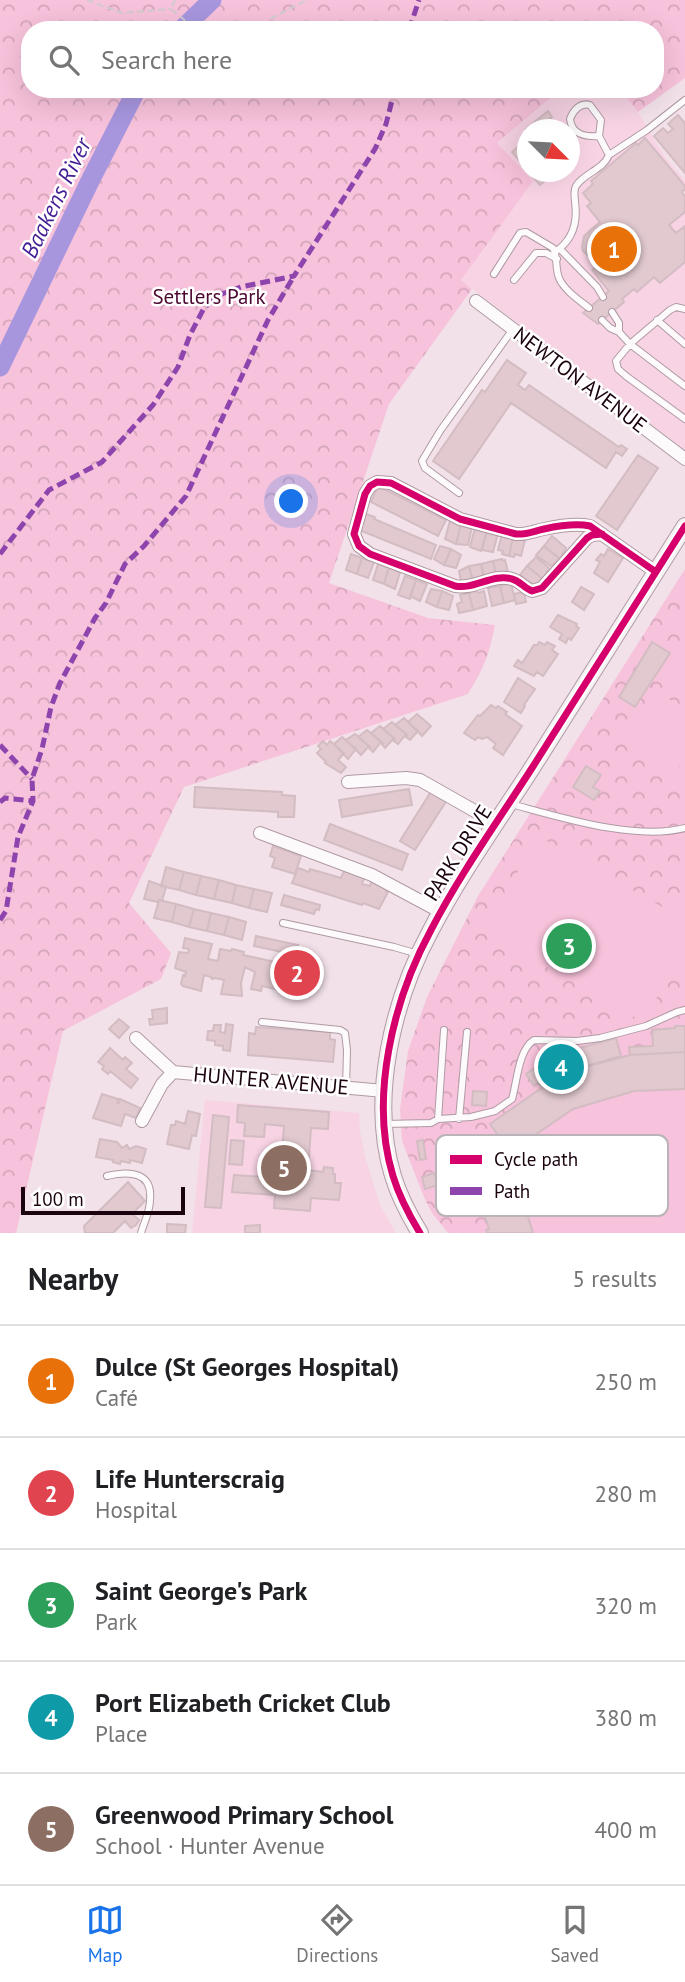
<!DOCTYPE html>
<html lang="en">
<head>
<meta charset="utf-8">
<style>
  :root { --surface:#fff; --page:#f2f2f2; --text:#202124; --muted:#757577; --line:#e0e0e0; --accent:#1a73e8 }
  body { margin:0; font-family:"PT Sans",sans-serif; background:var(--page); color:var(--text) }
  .compass { position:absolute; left:517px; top:119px; width:63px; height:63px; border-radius:50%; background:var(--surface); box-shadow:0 7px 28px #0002; rotate:114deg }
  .scale { position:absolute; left:21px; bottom:18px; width:164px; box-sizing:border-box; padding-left:7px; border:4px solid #1a030f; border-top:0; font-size:19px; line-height:24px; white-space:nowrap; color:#1a030f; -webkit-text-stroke:5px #fff; paint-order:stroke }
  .you { position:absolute; left:292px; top:502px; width:24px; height:24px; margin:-18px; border:5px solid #fff; border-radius:50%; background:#1a73e8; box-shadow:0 0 0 10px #1a73e833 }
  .badge { display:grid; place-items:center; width:46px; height:46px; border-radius:50%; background:var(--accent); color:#fff; font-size:23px; font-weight:700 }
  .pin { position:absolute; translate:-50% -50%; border:4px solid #fff; box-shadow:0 2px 7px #0006 }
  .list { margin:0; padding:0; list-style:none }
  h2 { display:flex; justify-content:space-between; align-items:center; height:91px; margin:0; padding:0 28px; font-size:30px }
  h2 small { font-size:23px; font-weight:400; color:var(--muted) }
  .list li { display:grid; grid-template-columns:46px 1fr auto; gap:21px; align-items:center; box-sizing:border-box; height:112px; padding:0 28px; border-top:2px solid var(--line) }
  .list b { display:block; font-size:26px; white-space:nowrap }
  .list p { margin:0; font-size:23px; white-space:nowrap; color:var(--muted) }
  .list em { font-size:23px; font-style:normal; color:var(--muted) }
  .icon { flex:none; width:38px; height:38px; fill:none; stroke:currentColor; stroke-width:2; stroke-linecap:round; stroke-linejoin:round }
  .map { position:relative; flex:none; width:685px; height:1233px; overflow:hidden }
  .search { position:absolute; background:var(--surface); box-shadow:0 7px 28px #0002; left:21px; right:21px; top:21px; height:77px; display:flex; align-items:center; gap:18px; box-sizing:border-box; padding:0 24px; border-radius:28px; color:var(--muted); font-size:26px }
  .sheet { height:651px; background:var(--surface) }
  nav { display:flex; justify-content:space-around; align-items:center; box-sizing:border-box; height:98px; border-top:2px solid var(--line); background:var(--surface); font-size:19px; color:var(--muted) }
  nav a { display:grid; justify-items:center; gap:4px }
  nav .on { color:var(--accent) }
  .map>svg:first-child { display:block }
  .built { fill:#f7d3e4; fill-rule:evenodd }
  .park { fill:url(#park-crowns) }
  .pitch { fill:#f7c2db }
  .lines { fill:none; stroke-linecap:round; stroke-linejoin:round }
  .river { stroke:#a796de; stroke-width:19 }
  .building { fill:#e1c9cf; stroke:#d3bcc2; stroke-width:2 }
  .lane-casing { stroke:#af9aa4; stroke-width:8 }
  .street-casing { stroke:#af9aa4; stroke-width:14 }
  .secondary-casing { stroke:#af9aa4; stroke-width:18 }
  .path { stroke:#d1ccce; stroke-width:2; stroke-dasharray:7 3.5; stroke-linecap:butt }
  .lane { stroke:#fdfafc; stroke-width:6 }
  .street { stroke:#fdfafc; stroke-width:12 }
  .secondary { stroke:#f6f1f2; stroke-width:16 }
  .quiet { stroke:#8e44ad; stroke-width:5; stroke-dasharray:10 5; stroke-linecap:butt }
  .cycleway-casing { stroke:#fff; stroke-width:11 }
  .cycleway { stroke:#d6006c; stroke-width:7 }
  .labels { text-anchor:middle; stroke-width:5; stroke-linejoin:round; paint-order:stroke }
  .park-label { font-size:21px; fill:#4c0831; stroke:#fff }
  .street-label { font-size:21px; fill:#1a030f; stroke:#fff }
  .water-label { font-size:23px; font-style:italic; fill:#431d93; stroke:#fff }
  .key { fill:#fff; stroke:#bab3b7; stroke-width:2 }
  .key-label { font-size:19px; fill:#1a030f }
</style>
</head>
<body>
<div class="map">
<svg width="685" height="1233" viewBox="0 0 685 1233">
  <defs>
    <pattern id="park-crowns" width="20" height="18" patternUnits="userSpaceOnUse" patternTransform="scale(1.75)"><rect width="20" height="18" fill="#f7c2db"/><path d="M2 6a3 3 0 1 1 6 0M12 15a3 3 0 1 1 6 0" fill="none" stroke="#d3a5bb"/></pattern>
  </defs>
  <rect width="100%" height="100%" fill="#f3e1e9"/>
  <path class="built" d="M561,89H620L638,112L664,156L685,181L683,193L685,195V450L461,280L532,181L497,143ZM528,130H570V172H528Z
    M205,1100L359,1113L360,1131L365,1156L380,1205L396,1233H192Z"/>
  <path class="park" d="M0,0H685V78L638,112L620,89H655V30H30V89H561L497,143L533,181L461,280L472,289L389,404L329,583L428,618L495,625C489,655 484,668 468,694L184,787L129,903L171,953L161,979L63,1031L16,1233H0Z
    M685,569V1233H448L432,1213L424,1197L402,1141L400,1109L408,1051L427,997L478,896Z"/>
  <path class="pitch" d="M685,642V694L662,679Z
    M654,690L685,709V757L674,774L622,741Z
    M538,836L685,920V948L643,1022L484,931Z
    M685,1052V1233H535C527,1211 515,1180 525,1157C529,1149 534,1141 539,1133L510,1152L490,1124L563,1073L630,1055Z"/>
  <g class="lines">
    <path class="river" d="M181,30L212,0
      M0,367L91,179L137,89"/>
  </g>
  <path class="building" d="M548,111L552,117L547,121L554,130H528V131L526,129Z
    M678,115L685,123V173L654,136L663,128L668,133L673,129L668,124Z
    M528,138V170L512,152Z
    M645,138L685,186V189L682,192L685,197V212L669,225L676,233L685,226V262L660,283L654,277L637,292L634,289L622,299L624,302L598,324L583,313L609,291L592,270L599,265L583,251L582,247L584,236L600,222L587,206L591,203L583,193L593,184L591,181L636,143L638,145Z
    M528,172H556L540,185Z
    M507,360L526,373L518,385L525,390L529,385L619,447L621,445L627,449L622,456L616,452L606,468L511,403L459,479L433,461L482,390L485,392Z
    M638,455L658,468L617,530L596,516Z
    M378,486L446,520L438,536L371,502Z
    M366,514L375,517L374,519L436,545L431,559L359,530Z
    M450,521L461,524L456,544L445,539Z
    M461,524L472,527L468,545L456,544Z
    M475,528L487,531L481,551L470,547Z
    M487,531L498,533L493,552L482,550Z
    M502,534L513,537L509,556L502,554L503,551L498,550Z
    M552,536L566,548L560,559L544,546Z
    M513,537L525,540L521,556L515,554L514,557L509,556Z
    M440,546L451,549L444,565L434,559Z
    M544,546L560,559L551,566L536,555Z
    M451,549L461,555L456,568L444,565Z
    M608,549L623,558L608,582L594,573L600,562L596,560L601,554L604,556Z
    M351,554L362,558L357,574L346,570Z
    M536,557L549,568L543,579L527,566Z
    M362,558L374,562L368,578L357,574Z
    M502,559L503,561L505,560L508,572L496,573L493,561Z
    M493,561L496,575L484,576L481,564Z
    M378,564L389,568L384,584L373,580Z
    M481,564L484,578H472L469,566Z
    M469,566L473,581H461L459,571Z
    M527,566L543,579L534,587L520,575Z
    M389,568L400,572L395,589L384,584Z
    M405,576L416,580L410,599L398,595Z
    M416,580L427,584L420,601L410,596Z
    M511,583L515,600L504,603L500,586Z
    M500,586L504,603L492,606L488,588Z
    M581,587L594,594L584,610L572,602Z
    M431,589L442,591L437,607L426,602Z
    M442,591L453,596L449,610L437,607Z
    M477,591L478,593L484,591L487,606L473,610L469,593Z
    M524,592L526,602L516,604L514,594Z
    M469,593L473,610L459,613L457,604L462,602L460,595Z
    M558,615L577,624L576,626L579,628L571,640L568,638L566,643L559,639L562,634L550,627Z
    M539,642L545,645L547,642L555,646L552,650L558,654L543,676L537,672L534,676L514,666L518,660L522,663L534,645H537Z
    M652,642L670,653L635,707L619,697Z
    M518,678L535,689L524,705L525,706L521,713L504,702Z
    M491,705L496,708L498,706L507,712L505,714L522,726L503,755L493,748L496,744L487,737L482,739L478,737L475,740L464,733L478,715L480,716Z
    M417,714L431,726L422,736L408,722Z
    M404,718L418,731L410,740L406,737L407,735L395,725Z
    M392,722L406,734L398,744L394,741L395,739L383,729Z
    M380,726L394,738L385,748L382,744L383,743L371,733Z
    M367,730L381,742L373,752L369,748L370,747L358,737Z
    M355,734L369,746L361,755L346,740Z
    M342,737L356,749L348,759L334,744Z
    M323,741L327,745L330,741L344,753L338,760L346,767L341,773L325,763L326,762L317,753L321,749L318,746Z
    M586,766L601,775L593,787L600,791L594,800L573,787Z
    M195,787L282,792V795L295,796L294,817H278V812L194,807Z
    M409,789L412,805L342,817L339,800Z
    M432,790L447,800L415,850L400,841Z
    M330,824L408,854L402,870L324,840Z
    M273,846L301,856L295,874L272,867L275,858L270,856Z
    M166,867L184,872L179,890L161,886Z
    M298,868L309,872L310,869L341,878L345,869L365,876L362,884L370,886L372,880L388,886L386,891L388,892L379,909L363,903L362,905L292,883Z
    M184,872L201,876L196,895L179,890Z
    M201,876L219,880L214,899L196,895Z
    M219,880L236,885L232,903L214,899Z
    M149,881L166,887L162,901L159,900L158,902L144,899Z
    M236,885L254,889L249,908L232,903Z
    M254,889L272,893L267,912L249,908Z
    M284,895L320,905L319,910L316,909L314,914L281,905Z
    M159,900L176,904L172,922L154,918Z
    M176,904L194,909L189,927L172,922Z
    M194,909L211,913L207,931L189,927Z
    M211,913L229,917L224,935L207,931Z
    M229,917L246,922L242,940L224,935Z
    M256,936L298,945L296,955L254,946Z
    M185,938L212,944L208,959L218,961L220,949L231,951L232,949L244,952L243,955L289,965L290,968L284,991L262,986L261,991L251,989L255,972L245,967L241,983L242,996L221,994L224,980L215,978L212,979L211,977L204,975L201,991L183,986L181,984L183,975L185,976L186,972L175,968L179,952L188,953L189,949L183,948Z
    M167,1008V1023L150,1025L149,1019H153L152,1010Z
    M119,1019L129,1027L119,1038L109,1029Z
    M226,1024L233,1025L230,1051L223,1050V1046L215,1045V1041L207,1040L208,1031H213L214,1025H221L220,1032L225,1033Z
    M675,1026H685V1052L630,1055L629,1047L653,1046L652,1030L675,1028Z
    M256,1027L330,1032V1039L335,1040L333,1062L248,1055L249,1033L255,1034Z
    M616,1038L621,1056L563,1073L542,1088L538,1083L534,1086L526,1074L552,1056L555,1060L575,1055L573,1050Z
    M110,1048L123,1060L125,1057L132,1063L126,1069L138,1079L131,1088L110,1071L108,1074L102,1069L104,1066L98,1062Z
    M685,1052V1089L634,1091L573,1109L510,1152L490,1124L563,1073L630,1055Z
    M473,1091L487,1092L486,1106L472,1105Z
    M102,1094L118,1099L117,1103H119L120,1099L140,1108L136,1118L125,1114L121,1126L93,1118Z
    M238,1105L329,1112L328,1129L311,1128L308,1170L323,1172L324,1167L333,1168V1174H335V1183H341L339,1200L311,1198L310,1211L274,1208L275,1195L232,1192L234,1175L280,1178L284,1126L265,1124L264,1137L244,1136L245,1123L237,1122Z
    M188,1111L200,1114L196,1136L192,1135L189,1149L167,1144L171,1125H175L176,1121L185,1124Z
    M213,1115L229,1117L221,1208L205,1207Z
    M100,1139L117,1142L122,1148L127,1145L129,1149L136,1146L146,1149L142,1163L130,1160V1163L121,1161L120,1164L113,1162V1160L96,1157Z
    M231,1140L244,1141L242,1165L229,1164Z
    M423,1140L426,1159L420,1160L417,1141Z
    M434,1173L438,1185L425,1189L422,1177Z
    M128,1182L145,1201L132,1214L139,1220L136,1225L131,1228L125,1221L113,1233H85L84,1226Z
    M521,1201L522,1205L524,1204L533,1233H487L486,1230L489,1229L484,1213L489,1212V1210Z
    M167,1224L186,1225L185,1233H167Z
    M260,1225V1233H245V1226Z"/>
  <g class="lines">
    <defs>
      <path id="lane" d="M609,155L647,130L685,100
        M560,249L597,287L603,297
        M555,252C573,240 578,223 575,202C575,197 573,191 576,186C584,173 603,170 609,155L599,136L601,120L590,105C580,102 573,111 570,119C572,135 585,137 599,136
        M494,274L520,233L526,232L553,248C558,258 555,268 559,278C564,290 579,300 589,308
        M514,280L536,253H546L557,259
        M685,309L676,307L670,310L630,344L616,361L618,369L626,376L685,419
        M612,312L619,323V332
        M602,320L610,328L619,332L630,344L685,386
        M657,320L685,344
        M459,493L425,468L422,461L440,431L513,329
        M511,804C560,817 635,841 685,828
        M283,923L394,947L418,954
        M262,1022L340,1030L345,1033L347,1050L346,1088
        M438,1119L444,1030
        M459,1119L467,1032
        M384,1124L431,1123L438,1119L471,1117L495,1111L512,1099C517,1083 518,1050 534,1040L577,1041L600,1038L646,1026L677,1012L685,1010
        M107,1176C128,1171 153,1171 150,1200C150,1212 144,1222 141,1233"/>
      <path id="street" d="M476,301L685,459
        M602,534L592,535L587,538L542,588L532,591C524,588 520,581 512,579C493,573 474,590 455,586L370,554L359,546L354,534L365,494L370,486L377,482L391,483L460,519L516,534C526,535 534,531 544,529C558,526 575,523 590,526L656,572
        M348,782L406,778L420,780L496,823
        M260,833L372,875L441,912
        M136,1038L173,1072
        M142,1121L162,1084L173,1072L384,1091"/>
      <path id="secondary" d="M420,1233C409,1215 399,1196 393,1176C369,1098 393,1000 431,930C460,874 498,821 532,768C583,687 634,607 685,526"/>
    </defs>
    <use href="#lane" class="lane-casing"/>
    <use href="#street" class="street-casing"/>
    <use href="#secondary" class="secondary-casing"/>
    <path class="path" d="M87,0L122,13L171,9
      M175,0L171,9L197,30
      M274,30L272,18L307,0"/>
    <use href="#lane" class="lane"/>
    <use href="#street" class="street"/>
    <use href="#secondary" class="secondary"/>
    <path class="quiet" d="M409,30L419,0
      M0,554L49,490L102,462L153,405L178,367L190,335L204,308L219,295L241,287L294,276L375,149L386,124L395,89
      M0,745L32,779
      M0,802L5,798L33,801
      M0,920L6,911L18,837L33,801L32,779L42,749L51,707L60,683L95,618L106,603L125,564L144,546L186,496L268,320L294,276"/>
    <defs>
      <path id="cycleway" d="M602,534L592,535L587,538L542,588L532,591C524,588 520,581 512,579C493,573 474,590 455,586L370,554L359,546L354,534L365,494L370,486L377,482L391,483L460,519L516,534C526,535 534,531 544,529C558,526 575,523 590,526L656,572
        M420,1233C409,1215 399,1196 393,1176C369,1098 393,1000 431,930C460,874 498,821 532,768C583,687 634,607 685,526"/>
    </defs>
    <use href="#cycleway" class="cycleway-casing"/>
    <use href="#cycleway" class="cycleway"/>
  </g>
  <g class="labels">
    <g class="park-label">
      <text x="209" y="304">Settlers Park</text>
    </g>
    <g class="street-label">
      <text transform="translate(580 380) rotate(37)" y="7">NEWTON AVENUE</text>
      <text transform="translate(458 853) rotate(-58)" y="7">PARK DRIVE</text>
      <text transform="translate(271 1081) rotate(5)" y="7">HUNTER AVENUE</text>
    </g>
    <g class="water-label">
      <text transform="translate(56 198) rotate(-64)" y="8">Baakens River</text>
    </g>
  </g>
  <rect x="436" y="1135" width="232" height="81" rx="10" class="key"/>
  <rect x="450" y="1155" width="32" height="9" fill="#d6006c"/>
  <rect x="450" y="1187" width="32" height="8" fill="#8e44ad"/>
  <g class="key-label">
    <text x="494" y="1166">Cycle path</text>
    <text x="494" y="1198">Path</text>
  </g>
</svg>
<svg class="compass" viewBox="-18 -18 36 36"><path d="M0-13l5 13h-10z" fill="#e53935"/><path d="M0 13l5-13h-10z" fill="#757577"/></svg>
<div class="scale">100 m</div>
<div class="you"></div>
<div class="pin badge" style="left:614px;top:249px;background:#e8710a">1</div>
<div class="pin badge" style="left:297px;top:973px;background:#e0444e">2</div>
<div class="pin badge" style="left:569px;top:946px;background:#2e9e5b">3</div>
<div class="pin badge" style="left:561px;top:1067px;background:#0f9aa8">4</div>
<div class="pin badge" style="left:284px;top:1168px;background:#8d6e63">5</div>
<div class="search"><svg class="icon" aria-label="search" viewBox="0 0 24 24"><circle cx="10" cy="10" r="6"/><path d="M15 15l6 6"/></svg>Search here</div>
</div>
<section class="sheet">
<h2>Nearby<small>5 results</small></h2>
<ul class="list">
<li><span class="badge" style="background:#e8710a">1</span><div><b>Dulce (St Georges Hospital)</b><p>Café</p></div><em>250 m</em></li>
<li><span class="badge" style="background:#e0444e">2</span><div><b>Life Hunterscraig</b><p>Hospital</p></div><em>280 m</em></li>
<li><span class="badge" style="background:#2e9e5b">3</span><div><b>Saint George's Park</b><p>Park</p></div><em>320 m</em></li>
<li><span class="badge" style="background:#0f9aa8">4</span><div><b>Port Elizabeth Cricket Club</b><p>Place</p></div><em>380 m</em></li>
<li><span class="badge" style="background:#8d6e63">5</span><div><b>Greenwood Primary School</b><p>School · Hunter Avenue</p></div><em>400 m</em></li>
</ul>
</section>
<nav>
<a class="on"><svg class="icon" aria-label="map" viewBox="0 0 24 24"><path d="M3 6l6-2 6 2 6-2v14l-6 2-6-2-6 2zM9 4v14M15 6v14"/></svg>Map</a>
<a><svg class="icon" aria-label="directions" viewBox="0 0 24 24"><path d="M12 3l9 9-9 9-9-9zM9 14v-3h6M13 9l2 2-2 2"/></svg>Directions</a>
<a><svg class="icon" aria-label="saved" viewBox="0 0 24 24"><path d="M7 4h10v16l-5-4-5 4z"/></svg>Saved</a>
</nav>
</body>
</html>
